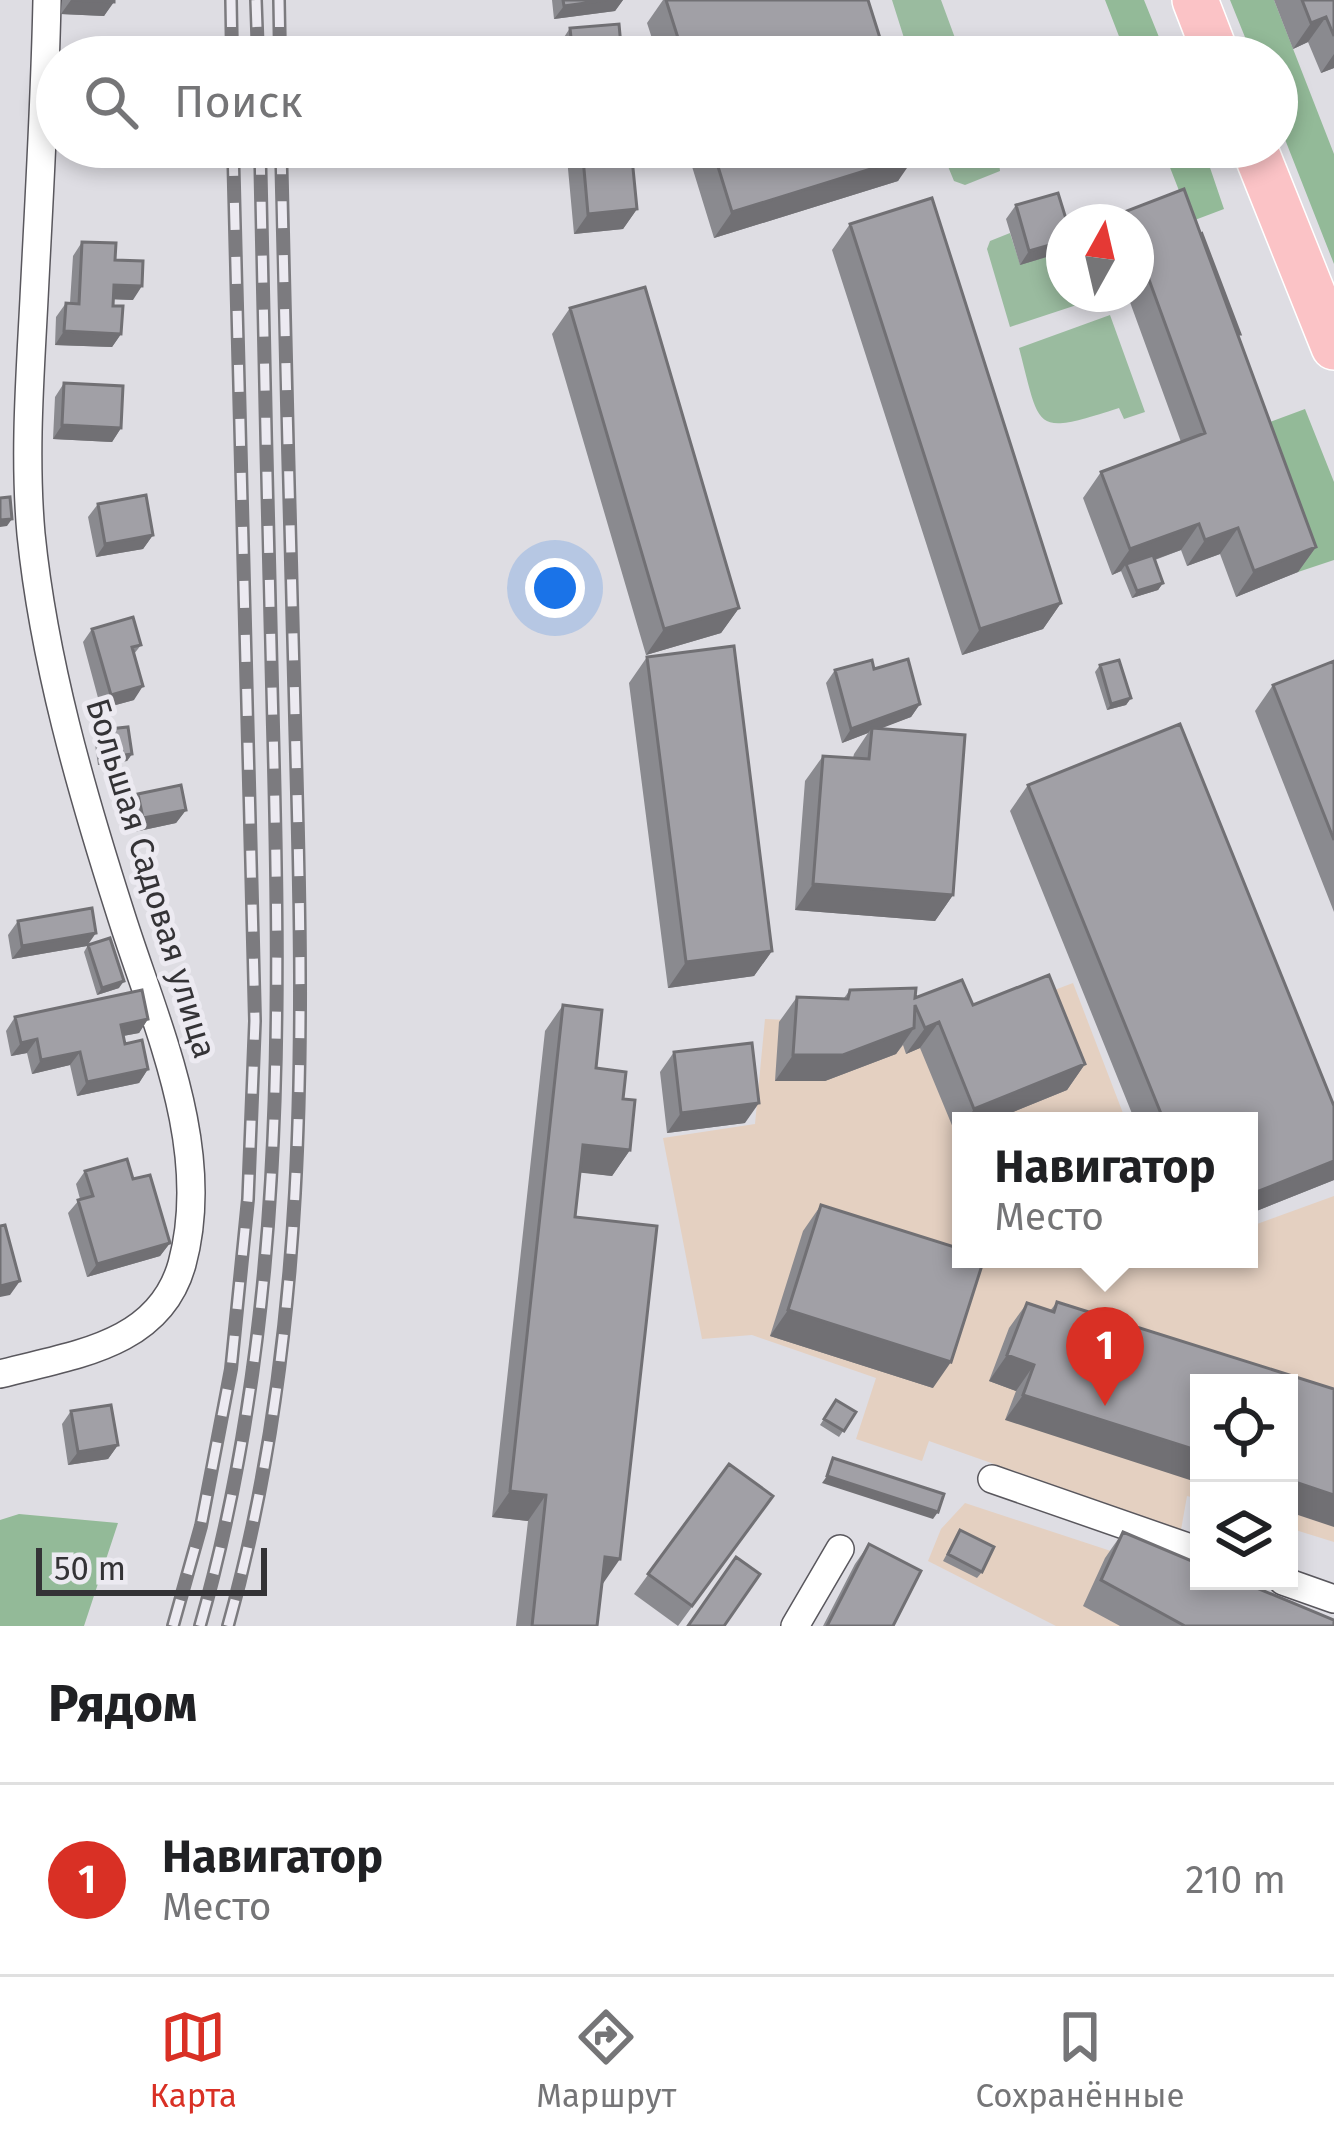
<!DOCTYPE html>
<html lang="ru">
<head>
<meta charset="utf-8">
<style>
  :root { --surface:#fff; --page:#f2f2f2; --text:#202124; --muted:#757577; --line:#e0e0e0; --accent:#d93025 }
  body { margin:0; font-family:"Fira Sans",sans-serif; background:var(--page); color:var(--text) }
  .controls { position:absolute; right:36px; bottom:36px; display:grid; overflow:hidden; border-radius:0px; box-shadow:0 6px 18px #0003 }
  .controls button { width:108px; height:108px; display:grid; place-items:center; padding:0; border:0; border-bottom:3px solid var(--line); background:var(--surface); color:var(--text); font:60px sans-serif }
  .compass { position:absolute; left:1046px; top:204px; width:108px; height:108px; border-radius:50%; background:var(--surface); box-shadow:0 6px 18px #0003; rotate:8deg }
  .scale { position:absolute; left:36px; bottom:30px; width:231px; box-sizing:border-box; padding-left:12px; border:6px solid #343336; border-top:0; font-size:33px; line-height:42px; white-space:nowrap; color:#343336; -webkit-text-stroke:9px #eceaf1; paint-order:stroke }
  .you { position:absolute; left:555px; top:588px; width:42px; height:42px; margin:-30px; border:9px solid #fff; border-radius:50%; background:#1a73e8; box-shadow:0 0 0 18px #1a73e833 }
  .badge { display:grid; place-items:center; width:78px; height:78px; border-radius:50%; background:var(--accent); color:#fff; font-size:39px; font-weight:700 }
  .pin { position:absolute; translate:-50% -99px; filter:drop-shadow(0 3px 6px #0008) }
  .pin::after { content:''; position:absolute; top:63px; width:42px; height:36px; background:inherit; clip-path:polygon(0 0,100% 0,50% 100%) }
  .popup { position:absolute; left:952px; top:1112px; width:306px; height:156px; box-sizing:border-box; display:grid; place-content:center; border-radius:0px; background:var(--surface); filter:drop-shadow(0 3px 9px #0005); font-size:39px; white-space:nowrap; color:var(--muted) }
  .popup b { font-size:45px; color:var(--text) }
  .popup::after { content:''; position:absolute; left:50%; top:100%; margin-left:-24px; border:24px solid transparent; border-top-color:var(--surface) }
  .list { margin:0; padding:0; list-style:none }
  h2 { display:flex; justify-content:space-between; align-items:center; height:156px; margin:0; padding:0 48px; font-size:51px }
  h2 small { font-size:39px; font-weight:400; color:var(--muted) }
  .list li { display:grid; grid-template-columns:78px 1fr auto; gap:36px; align-items:center; box-sizing:border-box; height:192px; padding:0 48px; border-top:3px solid var(--line) }
  .list b { display:block; font-size:45px; white-space:nowrap }
  .list p { margin:0; font-size:39px; white-space:nowrap; color:var(--muted) }
  .list em { font-size:39px; font-style:normal; color:var(--muted) }
  .icon { flex:none; width:66px; height:66px; fill:none; stroke:currentColor; stroke-width:2; stroke-linecap:round; stroke-linejoin:round }
  .map { position:relative; flex:none; width:1334px; height:1626px; overflow:hidden }
  .search { position:absolute; background:var(--surface); box-shadow:0 6px 18px #0003; left:36px; right:36px; top:36px; height:132px; display:flex; align-items:center; gap:30px; box-sizing:border-box; padding:0 42px; border-radius:66px; color:var(--muted); font-size:45px }
  .sheet { height:348px; background:var(--surface) }
  nav { display:flex; justify-content:space-around; align-items:center; box-sizing:border-box; height:168px; border-top:3px solid var(--line); background:var(--surface); font-size:33px; color:var(--muted) }
  nav a { display:grid; justify-items:center; gap:6px }
  nav .on { color:var(--accent) }
  .map>svg:first-child { display:block }
  .commercial { fill:#e4d0c1 }
  .green { fill:#9abb9f }
  .forest { fill:#93ba98 }
  .lines { fill:none; stroke-linecap:round; stroke-linejoin:round }
  .street-casing { stroke:#59575d; stroke-width:30 }
  .primary-casing { stroke:#fff; stroke-width:48 }
  .street { stroke:#fff; stroke-width:27 }
  .primary { stroke:#fbc3c6; stroke-width:45 }
  .rail-casing { stroke:#7c7b7f; stroke-width:14 }
  .rail { stroke:#eceaf1; stroke-width:9; stroke-dasharray:27; stroke-linecap:butt }
  .wall { fill:#8a8a8f }
  .shaded-wall { fill:#717074 }
  .building { fill:#a1a0a6; stroke:#717074; stroke-width:3 }
  .labels { text-anchor:middle; stroke-width:10; stroke-linejoin:round; paint-order:stroke }
  .street-label { font-size:33px; fill:#343336; stroke:#eceaf1 }
</style>
</head>
<body>
<div class="map">
<svg width="1334" height="1626" viewBox="0 0 1334 1626">
  <rect width="100%" height="100%" fill="#dedde3"/>
  <path class="commercial" d="M1073,983L1126,1121H961V1259H1249V1227L1334,1196V1542L1289,1528V1383H1199V1499L1187,1496L1181,1530L929,1441L922,1461L856,1439L876,1378L752,1335L702,1339L663,1138L755,1124L765,1019L957,1027Z
    M965,1503L1199,1580L1334,1626H1056L928,1561L941,1529Z"/>
  <path class="green" d="M892,0H941L962,57H910Z
    M940,147H997L1000,171L965,185L954,181Z
    M1010,233L1020,264L1064,252V294L1104,296L1010,327L987,249L990,241Z
    M1110,315L1145,412L1124,419L1119,408C1032,436 1041,431 1019,348Z"/>
  <path class="forest" d="M1105,0H1144L1167,57H1127Z
    M1230,0H1274L1334,154V264L1277,119V57H1253Z
    M1162,147H1203L1224,209L1171,229L1185,206Z
    M1305,409L1334,482V560L1298,572L1246,431Z
    M19,1514L118,1523L84,1626H0V1520Z"/>
  <g class="lines">
    <defs>
      <path id="street" d="M0,1374C71,1355 159,1347 182,1264C214,1146 154,1021 120,912C81,790 44,662 31,534C24,455 30,377 34,299C39,199 45,100 47,0
        M992,1479L1199,1551
        M1283,1581L1334,1599
        M795,1626L840,1549"/>
      <path id="primary" d="M1195,0L1217,57
        M1254,147L1334,347"/>
    </defs>
    <use href="#street" class="street-casing"/>
    <use href="#primary" class="primary-casing"/>
    <use href="#street" class="street"/>
    <use href="#primary" class="primary"/>
    <defs>
      <path id="rail" d="M231,0L232,57
        M256,0L258,57
        M279,0L280,57
        M173,1626L201,1526L231,1369L248,1199L255,1021L233,147
        M200,1626C284,1331 281,1031 273,727C268,534 264,340 260,147
        M228,1626C308,1339 304,1049 296,754C291,552 285,349 281,147"/>
    </defs>
    <use href="#rail" class="rail-casing"/>
    <use href="#rail" class="rail"/>
  </g>
  <path class="wall" d="M62,0H114L104,16L61,14Z
    M552,0H623L615,11L554,19Z
    M663,0H868L886,57H658L647,23Z
    M1274,0H1334V68L1321,73L1308,42L1293,49Z
    M570,28L622,57H557V48Z
    M566,147H655L642,166L633,167L637,209L623,229L574,234Z
    M686,147H914L898,181L714,238Z
    M1184,189L1240,334L1238,335L1316,547L1298,572L1236,597L1220,554L1187,566L1181,550L1155,560L1163,583L1158,590L1132,598L1121,571L1112,575L1083,498L1101,472L1181,442L1127,294H1136V222H1117L1124,212Z
    M1016,205L1064,222L1063,252L1020,265L1006,219Z
    M850,224L1061,603L1043,629L962,655L832,250Z
    M82,242L115,260L133,300L113,299V306L121,334L112,347L55,345L56,317L66,303H70L73,256Z
    M570,308L739,608L721,633L646,655L552,334Z
    M64,383L121,428L112,442L53,439L55,397Z
    M98,504L153,535L143,549L96,557L88,517Z
    M92,629L141,645L134,654V700L101,709L83,642Z
    M647,657L772,951L754,976L668,988L629,683Z
    M1334,661V912L1255,711L1273,685Z
    M1100,665L1131,698L1126,705L1107,710L1095,672Z
    M874,669L920,704L911,717L880,728L953,895L935,921L795,910L805,781L823,756L853,758L854,754L868,733L842,743L826,683L835,670Z
    M99,730L132,754L127,761L98,765L94,737Z
    M1028,785L1334,1106V1180L1249,1214V1121H1135L1010,811Z
    M138,794L186,810L176,823L134,832L129,807Z
    M18,921L87,946L12,959L8,935Z
    M88,945L119,988L97,995L84,952Z
    M850,990L973,1005L1085,1064L1067,1090L991,1121H961V1133L956,1135L920,1048L906,1054L903,1045L896,1054L825,1081H775L779,1022L797,997L844,998Z
    M563,1005L596,1068L623,1099L630,1150L612,1176L580,1172L575,1217L602,1585L597,1626H516L528,1521L492,1517L545,1031Z
    M15,1017L148,1019L139,1033L123,1036L125,1044L148,1069L139,1083L77,1096L70,1065L32,1074L27,1053L11,1056L6,1031Z
    M674,1052L745,1123L667,1133L660,1072Z
    M85,1171L133,1179L170,1243L160,1256L87,1277L68,1213L80,1199L76,1184Z
    M821,1205L933,1388L770,1336L803,1231Z
    M1057,1302L1334,1389L1005,1420L1016,1391L989,1381L1009,1328L1027,1303L1050,1311Z
    M836,1400L856,1412L839,1437L820,1425Z
    M71,1411L118,1445L108,1459L68,1465L62,1424Z
    M729,1464L773,1496L678,1626L634,1594Z
    M960,1530L982,1572L977,1578L943,1561Z
    M1123,1532L1334,1626H1120L1083,1606L1105,1558Z
    M869,1544L893,1626H823L855,1564Z"/>
  <path class="shaded-wall" d="M71,0L114,2L104,16L61,14Z
    M607,0H623L615,11L554,19L564,6Z
    M1326,17L1308,42L1293,49L1311,23Z
    M1334,54V68L1321,73Z
    M655,147L642,166L617,168L631,148Z
    M916,155L898,181L714,238L732,212Z
    M637,209L623,229L574,234L588,214Z
    M1064,241L1063,252L1020,265L1029,251Z
    M114,285L142,286L133,300L105,299Z
    M64,331L121,334L112,347L55,345Z
    M62,425L121,428L112,442L53,439Z
    M12,519L7,526L0,527V520Z
    M1199,524L1181,550L1128,569L1126,564L1121,571L1112,575L1130,549Z
    M1238,528L1220,554L1187,566L1205,540Z
    M153,535L143,549L96,557L105,544Z
    M1316,547L1298,572L1236,597L1254,571Z
    M1163,583L1158,590L1132,598L1137,591Z
    M1061,603L1043,629L962,655L980,629Z
    M739,608L721,633L646,655L664,629Z
    M143,686L134,700L101,709L111,695Z
    M1131,698L1126,705L1107,710L1111,704Z
    M920,704L911,717L872,732V728L868,733L842,743L851,729Z
    M132,754L127,761L98,765L103,758Z
    M186,810L176,823L134,832L143,818Z
    M813,884L953,895L935,921L795,910Z
    M96,933L87,946L12,959L22,946Z
    M772,951L754,976L668,988L686,962Z
    M124,981L119,988L97,995L102,988Z
    M148,1019L139,1033L112,1038L121,1025Z
    M939,1022L920,1048L906,1054L925,1028Z
    M914,1028L896,1054L825,1081H775L793,1055Z
    M37,1039L27,1053L11,1056L21,1043Z
    M80,1052L70,1065L32,1074L41,1060Z
    M1085,1064L1067,1090L991,1121H966L974,1109Z
    M148,1069L139,1083L77,1096L87,1082Z
    M759,1103L745,1123L667,1133L681,1113Z
    M583,1145L630,1150L612,1176L565,1171Z
    M1334,1161V1180L1249,1214V1195Z
    M170,1243L160,1256L87,1277L97,1264Z
    M20,1281L10,1295L0,1297V1286Z
    M788,1310L951,1362L933,1388L770,1336Z
    M1007,1355L1034,1365L1016,1391L989,1381Z
    M1023,1395L1199,1451V1483L1005,1420Z
    M118,1445L108,1459L68,1465L78,1452Z
    M827,1476L938,1512L933,1519L822,1483Z
    M1289,1480L1334,1495V1527L1289,1512Z
    M510,1491L546,1495L528,1521L492,1517Z
    M605,1557L620,1559L602,1585Z"/>
  <path class="building" d="M71,0H114V2Z
    M563,0H607L564,6Z
    M666,0H868L886,57H684Z
    M1302,0H1334V36L1326,17L1311,23Z
    M619,24L622,57H573L570,28Z
    M582,147H646L631,148L637,209L588,214Z
    M712,147H914L916,155L732,212Z
    M1184,189L1316,547L1254,571L1238,528L1205,540L1199,524L1130,549L1101,472L1205,433L1136,244V222H1128L1124,212Z
    M1058,193L1067,222H1064V241L1029,251L1016,205Z
    M932,198L1061,603L980,629L850,224Z
    M1202,234L1240,334H1238L1201,235Z
    M82,242L116,243L115,260L143,261L142,286L114,285L113,306H123L121,334L64,331L66,303L79,304Z
    M645,287L739,608L664,629L570,308Z
    M64,383L123,386L121,428L62,425Z
    M146,495L153,535L105,544L98,504Z
    M10,497L12,519L0,520V498Z
    M1153,555L1163,583L1137,591L1126,564Z
    M133,617L141,645L132,647L143,686L111,695L92,629Z
    M734,646L772,951L686,962L647,657Z
    M908,659L920,704L851,729L835,670L872,660L874,669Z
    M1119,660L1131,698L1111,704L1100,665Z
    M1334,661V840L1273,685Z
    M1180,724L1334,1106V1161L1249,1195V1121H1164L1028,785Z
    M128,727L132,754L103,758L99,730Z
    M872,728L965,735L953,895L813,884L823,756L869,759Z
    M181,785L186,810L143,818L138,794Z
    M92,908L96,933L22,946L18,921Z
    M110,938L124,981L102,988L88,945Z
    M1049,975L1085,1064L974,1109L939,1022L925,1028L915,1005L914,1028L843,1055H793L797,997L848,999L850,990L916,988L915,998L962,980L973,1005Z
    M142,990L148,1019L121,1025L125,1044L142,1040L148,1069L87,1082L80,1052L41,1060L37,1039L21,1043L15,1017Z
    M563,1005L602,1010L596,1068L626,1072L623,1099L635,1100L630,1150L583,1145L575,1217L657,1226L620,1559L605,1557L597,1626H532L546,1495L510,1491Z
    M752,1043L759,1103L681,1113L674,1052Z
    M127,1159L133,1179L150,1175L170,1243L97,1264L78,1200L93,1196L85,1171Z
    M821,1205L961,1249V1259H984L951,1362L788,1310Z
    M5,1225L20,1281L0,1286V1226Z
    M1057,1302L1334,1389V1495L1289,1480V1383H1199V1451L1023,1395L1034,1365L1007,1355L1027,1303L1054,1312Z
    M836,1400L856,1412L844,1431L824,1419Z
    M111,1405L118,1445L78,1452L71,1411Z
    M833,1458L944,1494L938,1512L827,1476Z
    M729,1464L773,1496L692,1606L648,1574Z
    M960,1530L994,1547L982,1572L948,1554Z
    M1123,1532L1199,1564V1581H1240L1334,1620V1626H1185L1101,1580Z
    M869,1544L921,1571L893,1626H827Z
    M736,1557L760,1574L724,1626H688Z"/>
  <g class="labels">
    <g class="street-label">
      <text transform="translate(152 878) rotate(73)" y="12">Большая Садовая улица</text>
    </g>
  </g>
</svg>
<div class="controls">
<button><svg class="icon" aria-label="locate" viewBox="0 0 24 24"><circle cx="12" cy="12" r="6"/><path d="M12 2v4M12 18v4M2 12h4M18 12h4"/></svg></button>
<button><svg class="icon" aria-label="layers" viewBox="0 0 24 24"><path d="M12 4l9 5-9 5-9-5zM3 14l9 5 9-5"/></svg></button>
</div>
<svg class="compass" viewBox="-18 -18 36 36"><path d="M0-13l5 13h-10z" fill="#e53935"/><path d="M0 13l5-13h-10z" fill="#757577"/></svg>
<div class="scale">50 m</div>
<div class="you"></div>
<div class="pin badge" style="left:1105px;top:1406px">1</div>
<div class="popup"><b>Навигатор</b>Место</div>
<div class="search"><svg class="icon" aria-label="search" viewBox="0 0 24 24"><circle cx="10" cy="10" r="6"/><path d="M15 15l6 6"/></svg>Поиск</div>
</div>
<section class="sheet">
<h2>Рядом<small></small></h2>
<ul class="list">
<li><span class="badge">1</span><div><b>Навигатор</b><p>Место</p></div><em>210 m</em></li>
</ul>
</section>
<nav>
<a class="on"><svg class="icon" aria-label="map" viewBox="0 0 24 24"><path d="M3 6l6-2 6 2 6-2v14l-6 2-6-2-6 2zM9 4v14M15 6v14"/></svg>Карта</a>
<a><svg class="icon" aria-label="directions" viewBox="0 0 24 24"><path d="M12 3l9 9-9 9-9-9zM9 14v-3h6M13 9l2 2-2 2"/></svg>Маршрут</a>
<a><svg class="icon" aria-label="saved" viewBox="0 0 24 24"><path d="M7 4h10v16l-5-4-5 4z"/></svg>Сохранённые</a>
</nav>
</body>
</html>
